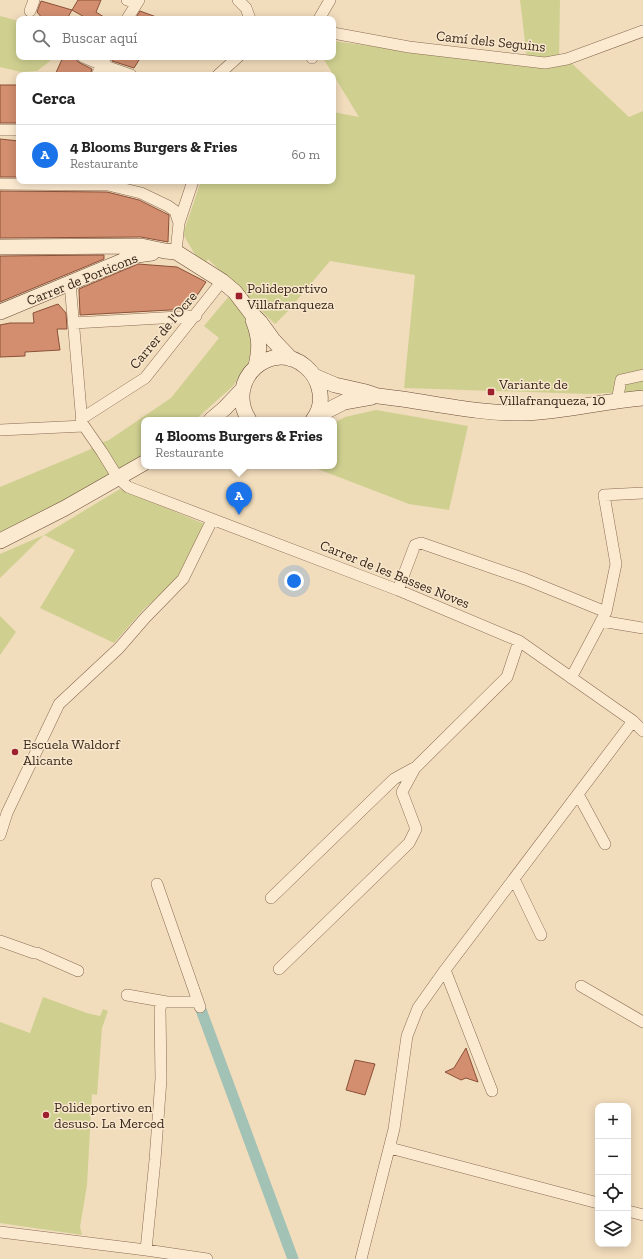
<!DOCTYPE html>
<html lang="es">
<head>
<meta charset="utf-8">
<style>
  :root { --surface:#fff; --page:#f2f2f2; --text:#222; --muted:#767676; --line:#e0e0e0; --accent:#1a73e8 }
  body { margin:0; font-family:"Zilla Slab",serif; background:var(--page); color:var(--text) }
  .controls { position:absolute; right:12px; bottom:12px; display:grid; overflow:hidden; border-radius:8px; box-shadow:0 2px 10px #0003 }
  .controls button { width:36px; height:36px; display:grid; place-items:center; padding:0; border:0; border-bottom:1px solid var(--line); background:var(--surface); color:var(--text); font:20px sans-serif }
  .you { position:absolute; left:294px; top:581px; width:14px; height:14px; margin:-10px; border:3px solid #fff; border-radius:50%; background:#1a73e8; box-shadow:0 0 0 6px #1a73e833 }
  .badge { display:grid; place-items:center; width:26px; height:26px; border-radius:50%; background:var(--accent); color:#fff; font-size:13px; font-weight:700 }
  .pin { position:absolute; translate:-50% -33px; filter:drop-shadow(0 1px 2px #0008) }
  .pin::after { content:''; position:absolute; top:21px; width:14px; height:12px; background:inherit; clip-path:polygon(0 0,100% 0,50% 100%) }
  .popup { position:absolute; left:141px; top:417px; width:196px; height:52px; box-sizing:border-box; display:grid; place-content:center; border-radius:8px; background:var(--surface); filter:drop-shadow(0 1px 3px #0005); font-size:13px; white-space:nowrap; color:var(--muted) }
  .popup b { font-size:15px; color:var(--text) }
  .popup::after { content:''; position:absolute; left:50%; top:100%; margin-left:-8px; border:8px solid transparent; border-top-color:var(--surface) }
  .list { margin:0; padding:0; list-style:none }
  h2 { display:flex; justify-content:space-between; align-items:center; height:52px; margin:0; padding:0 16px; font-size:17px }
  h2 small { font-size:13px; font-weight:400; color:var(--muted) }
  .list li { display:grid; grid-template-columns:26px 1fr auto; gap:12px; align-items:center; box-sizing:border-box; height:60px; padding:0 16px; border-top:1px solid var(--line) }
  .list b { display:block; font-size:15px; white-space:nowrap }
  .list p { margin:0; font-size:13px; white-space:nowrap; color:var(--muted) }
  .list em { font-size:13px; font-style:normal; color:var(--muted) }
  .icon { flex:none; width:22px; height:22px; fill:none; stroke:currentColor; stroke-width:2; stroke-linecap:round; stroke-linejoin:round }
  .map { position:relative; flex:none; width:643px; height:1259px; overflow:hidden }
  .search { position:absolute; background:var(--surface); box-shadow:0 2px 10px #0003; left:16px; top:16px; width:320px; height:44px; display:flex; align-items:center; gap:10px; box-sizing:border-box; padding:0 14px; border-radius:8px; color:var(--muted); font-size:15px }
  .panel { position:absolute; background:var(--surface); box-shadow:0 2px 10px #0003; left:16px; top:72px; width:320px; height:112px; border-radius:8px }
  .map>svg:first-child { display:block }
  .green { fill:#cfd090 }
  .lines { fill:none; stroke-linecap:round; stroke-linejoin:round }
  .canal { stroke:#a1c2b5; stroke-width:11 }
  .building { fill:#d38e6f; stroke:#8b5138 }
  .street-casing { stroke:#8a6b54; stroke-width:12 }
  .secondary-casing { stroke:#6c4d38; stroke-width:16 }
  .street { stroke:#fcead0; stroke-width:11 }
  .secondary { stroke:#fcead0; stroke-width:15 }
  .poi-dot { fill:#9e1f2d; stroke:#f8e7cc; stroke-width:1.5 }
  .labels { text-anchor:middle; stroke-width:3; stroke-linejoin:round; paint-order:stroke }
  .street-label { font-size:14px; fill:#38261a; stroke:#f8e7cc }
  .poi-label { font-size:14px; fill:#38261a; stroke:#f8e7cc; text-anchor:start }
</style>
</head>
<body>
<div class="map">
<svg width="643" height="1259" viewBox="0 0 643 1259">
  <rect width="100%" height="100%" fill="#f1dcbc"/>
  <path class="green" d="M520,0H560L559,61L567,59L629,117L643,111V391L589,394L404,388L415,275L330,261L287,312L275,324L208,259L203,268L183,234L201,181H333V112L359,117L323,58V57H333V41L528,67Z
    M0,16L19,21V57H50V61L37,71L21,72L0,67Z
    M230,295L249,319L253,343L248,363L233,386L195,420H144V455L53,506L0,532V487L89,450L97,444L109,440L171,398L219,338L204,326Z
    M376,410L468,426L449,510L409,504L310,466H334V423L345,417Z
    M120,489L207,525L181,577L144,609L114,643L40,608L75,550L44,535L0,578V554L44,535Z
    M0,616L16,632L0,655Z
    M43,997L87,1013L100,1016L103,1009L108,1011L102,1028L97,1095L92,1094L87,1185L80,1227L82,1235L0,1223V1022L30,1033Z"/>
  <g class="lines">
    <path class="canal" d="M200,1007L293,1259"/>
  </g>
  <path class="building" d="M78,0H101L96,12L107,19H88L72,10Z
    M41,1L72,10L67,19H43L37,12Z
    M140,11L159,18L158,19H135Z
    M63,57H76L77,61L80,63L92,69L90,75H55Z
    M113,57H141L134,68L112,61Z
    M0,85H19V123H0Z
    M0,139L19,141V177H0Z
    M0,191L107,192L139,200L169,215L168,242L141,237L0,238Z
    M104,255V259L0,302V256Z
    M138,264L177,267L206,282L188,309L80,315L79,289Z
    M58,304L66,313L67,329H57L60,350L25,352V356L0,357V325L10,323H34L33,313Z
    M466,1048L478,1082L466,1078L461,1080L445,1072L454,1068Z
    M355,1060L375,1064L365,1095L346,1090Z"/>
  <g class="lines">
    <defs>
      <path id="street" d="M127,0L137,3
        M238,0L246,8L250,19
        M30,11L34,0
        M127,19L139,0
        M319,19L330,0
        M333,33L409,47L545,63L567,59L643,31
        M83,57L102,65L131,75
        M312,58V57
        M97,75L106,57
        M218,75L238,57
        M0,130H19
        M0,184L108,185L141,193L168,206L175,211L179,223
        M176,252L179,223L193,181
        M70,283L82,423L102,452L118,478L128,487L398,590L519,641L633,721L643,731
        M74,323L196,316
        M617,401L621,380L643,375
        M81,419L145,378L222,281
        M0,430L84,426
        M398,590L415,545L421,543L525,579L606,612
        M601,621L643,628
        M571,678L606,612L616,564L604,495L643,493
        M578,794L605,844
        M0,835L7,813L59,704L119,648L145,618L183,579L212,520
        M514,879L541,935
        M157,884L200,1007
        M271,898L394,779L414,768
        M0,941L34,953H37L78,971
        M279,969L409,843L416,829L402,792L415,768L507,677L519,641
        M445,970L492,1091
        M581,986L643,1022
        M127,995L167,1002H198
        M390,1148L598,1203
        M628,1211L643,1215
        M0,1232L146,1250L207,1259
        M146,1250L155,1160L161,1079L160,1009L162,1001
        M361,1259L394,1129L407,1036L418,1008L445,970L633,721"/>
      <path id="secondary" d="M0,247L141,246L165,251L176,252L222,281L235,292L251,313L260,322L273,340L291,359
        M0,312L137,255L152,253
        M253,320C260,338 260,348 256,366
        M314,376L335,385L366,392L378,396C427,401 475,414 524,413C564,412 603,401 643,398
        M315,417L344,402L372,397
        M211,420L225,408L242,390
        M249,420C224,381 271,337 306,367C313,373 317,380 319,388C322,399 320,411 313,420
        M0,541L65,508L144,463"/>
    </defs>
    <use href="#street" class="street-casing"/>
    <use href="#secondary" class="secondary-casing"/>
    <use href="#street" class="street"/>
    <use href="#secondary" class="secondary"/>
  </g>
  <g class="poi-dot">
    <rect x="235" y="292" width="8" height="8" rx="2"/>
    <rect x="487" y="388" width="8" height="8" rx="2"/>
    <circle cx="15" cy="752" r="4"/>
    <circle cx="46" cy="1115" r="4"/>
  </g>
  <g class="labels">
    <g class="street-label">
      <text transform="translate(491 41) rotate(6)" y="5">Camí dels Seguins</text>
      <text transform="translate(82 279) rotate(-22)" y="5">Carrer de Porticons</text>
      <text transform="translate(163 330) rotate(-50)" y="5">Carrer de l'Ocre</text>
      <text transform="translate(395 574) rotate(22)" y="5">Carrer de les Basses Noves</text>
    </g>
    <g class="poi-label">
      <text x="247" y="293">Polideportivo<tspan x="247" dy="16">Villafranqueza</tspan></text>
      <text x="499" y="389">Variante de<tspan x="499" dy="16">Villafranqueza, 10</tspan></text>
      <text x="23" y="749">Escuela Waldorf<tspan x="23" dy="16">Alicante</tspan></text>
      <text x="54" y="1112">Polideportivo en<tspan x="54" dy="16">desuso. La Merced</tspan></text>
    </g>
  </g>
</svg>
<div class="controls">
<button>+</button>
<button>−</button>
<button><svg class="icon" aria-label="locate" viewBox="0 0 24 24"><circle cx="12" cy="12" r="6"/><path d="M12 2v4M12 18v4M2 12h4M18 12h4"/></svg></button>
<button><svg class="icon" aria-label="layers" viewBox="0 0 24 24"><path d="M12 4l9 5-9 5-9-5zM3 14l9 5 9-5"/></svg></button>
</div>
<div class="you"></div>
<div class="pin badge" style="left:239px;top:515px">A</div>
<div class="popup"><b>4 Blooms Burgers &amp; Fries</b>Restaurante</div>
<div class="search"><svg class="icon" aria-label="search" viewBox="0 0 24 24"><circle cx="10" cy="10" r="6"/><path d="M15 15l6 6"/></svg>Buscar aquí</div>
<section class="panel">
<h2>Cerca<small></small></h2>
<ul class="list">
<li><span class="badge">A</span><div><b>4 Blooms Burgers &amp; Fries</b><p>Restaurante</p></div><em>60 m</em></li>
</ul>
</section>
</div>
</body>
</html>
